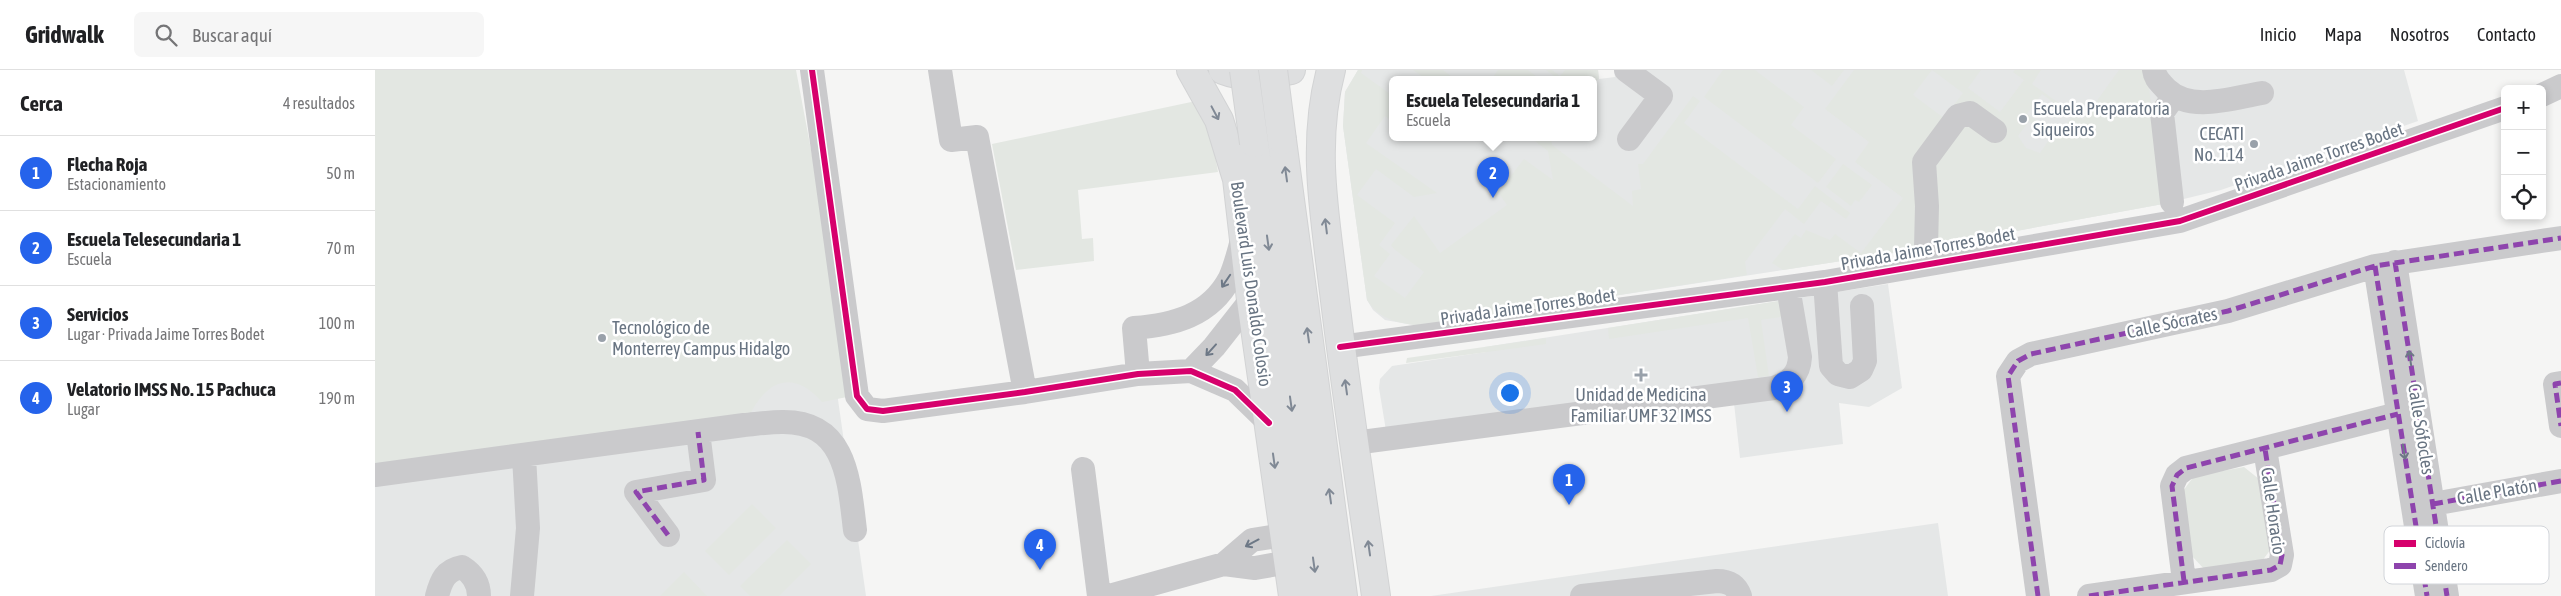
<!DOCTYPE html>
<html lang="es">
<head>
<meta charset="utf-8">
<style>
  :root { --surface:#fff; --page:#f6f6f6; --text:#202124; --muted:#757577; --line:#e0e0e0; --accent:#2563eb }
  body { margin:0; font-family:"Asap Condensed",sans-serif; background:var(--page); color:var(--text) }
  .controls { position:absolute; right:15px; top:15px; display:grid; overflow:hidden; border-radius:8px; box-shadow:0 2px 8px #0003 }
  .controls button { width:45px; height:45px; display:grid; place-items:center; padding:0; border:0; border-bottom:1px solid var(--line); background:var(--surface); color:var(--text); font:25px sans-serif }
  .you { position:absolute; left:1134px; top:322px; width:18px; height:18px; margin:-12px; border:4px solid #fff; border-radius:50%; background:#1a73e8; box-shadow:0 0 0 8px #1a73e833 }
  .badge { display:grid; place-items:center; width:32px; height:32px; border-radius:50%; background:var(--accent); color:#fff; font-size:16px; font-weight:700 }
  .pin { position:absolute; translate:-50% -41px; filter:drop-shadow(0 1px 2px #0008) }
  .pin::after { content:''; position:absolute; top:26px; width:18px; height:15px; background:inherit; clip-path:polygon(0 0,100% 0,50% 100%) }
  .popup { position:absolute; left:1014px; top:6px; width:208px; height:65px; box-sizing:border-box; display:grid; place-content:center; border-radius:8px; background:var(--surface); filter:drop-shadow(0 1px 4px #0005); font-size:16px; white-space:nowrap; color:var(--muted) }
  .popup b { font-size:19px; color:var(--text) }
  .popup::after { content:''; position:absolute; left:50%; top:100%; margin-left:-10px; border:10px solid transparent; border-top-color:var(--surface) }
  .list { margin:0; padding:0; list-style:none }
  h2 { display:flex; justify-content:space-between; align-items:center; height:65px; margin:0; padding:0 20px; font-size:21px }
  h2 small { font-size:16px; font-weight:400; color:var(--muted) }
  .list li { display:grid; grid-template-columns:32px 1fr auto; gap:15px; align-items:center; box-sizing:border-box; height:75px; padding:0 20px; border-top:1px solid var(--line) }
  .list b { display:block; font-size:19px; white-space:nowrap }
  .list p { margin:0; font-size:16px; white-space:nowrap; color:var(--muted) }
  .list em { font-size:16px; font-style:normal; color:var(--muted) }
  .icon { flex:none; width:28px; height:28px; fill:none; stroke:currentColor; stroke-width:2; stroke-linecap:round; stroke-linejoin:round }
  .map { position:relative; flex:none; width:2186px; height:526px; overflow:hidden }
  header { display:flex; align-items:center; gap:30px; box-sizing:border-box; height:70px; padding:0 25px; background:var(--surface); border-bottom:1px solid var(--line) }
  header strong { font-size:24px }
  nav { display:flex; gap:28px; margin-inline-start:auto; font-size:18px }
  .search { width:350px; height:45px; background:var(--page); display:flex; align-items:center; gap:12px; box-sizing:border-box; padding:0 18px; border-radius:8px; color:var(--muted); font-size:19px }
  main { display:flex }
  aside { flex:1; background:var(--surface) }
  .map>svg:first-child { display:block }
  .built { fill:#e5e7e7; fill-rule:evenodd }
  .green { fill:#e3e7e2; fill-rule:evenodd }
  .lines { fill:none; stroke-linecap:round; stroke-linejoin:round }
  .major-casing { stroke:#d2d3d4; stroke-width:30 }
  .minor { stroke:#cacacc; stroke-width:24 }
  .major { stroke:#dedfe0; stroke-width:28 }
  .major-bridge-casing { stroke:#d2d3d4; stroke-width:30; stroke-linecap:butt }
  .major-bridge { stroke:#dedfe0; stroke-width:28 }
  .quiet { stroke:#8e44ad; stroke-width:5; stroke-dasharray:10 5; stroke-linecap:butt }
  .cycleway-casing { stroke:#fff; stroke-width:9 }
  .cycleway { stroke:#d6006c; stroke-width:6 }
  .oneway { stroke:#808995 }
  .oneway2 { stroke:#6d7886 }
  .poi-dot { fill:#99a1aa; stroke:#fff; stroke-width:2 }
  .labels { text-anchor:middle; stroke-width:5; stroke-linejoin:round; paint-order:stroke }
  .poi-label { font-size:18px; fill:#687482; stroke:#fff; text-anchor:start }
  .street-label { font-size:18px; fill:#687482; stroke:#fff }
  .key { fill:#fff; stroke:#d2d5da; stroke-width:1 }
  .key-label { font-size:14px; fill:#687482 }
</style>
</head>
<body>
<header>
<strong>Gridwalk</strong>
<div class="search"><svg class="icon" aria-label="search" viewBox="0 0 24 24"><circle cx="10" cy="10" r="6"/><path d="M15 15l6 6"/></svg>Buscar aquí</div>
<nav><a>Inicio</a><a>Mapa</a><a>Nosotros</a><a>Contacto</a></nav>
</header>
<main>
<aside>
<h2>Cerca<small>4 resultados</small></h2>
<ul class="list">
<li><span class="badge">1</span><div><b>Flecha Roja</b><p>Estacionamiento</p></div><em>50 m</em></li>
<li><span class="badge">2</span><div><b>Escuela Telesecundaria 1</b><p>Escuela</p></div><em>70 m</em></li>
<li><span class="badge">3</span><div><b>Servicios</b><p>Lugar · Privada Jaime Torres Bodet</p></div><em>100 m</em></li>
<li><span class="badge">4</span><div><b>Velatorio IMSS No. 15 Pachuca</b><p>Lugar</p></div><em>190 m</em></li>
</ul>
</aside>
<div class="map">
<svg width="2186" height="526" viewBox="0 0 2186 526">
  <rect width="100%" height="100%" fill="#f5f5f4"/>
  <path class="built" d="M61,0H416L491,526H0V11Z
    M983,0H1223L1224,9L1240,7L1239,0H2029L2043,51L1846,120L1788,134L1538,180L1044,256L1010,250L998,240L992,230L968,56L970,22ZM1018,9H1218V67H1018Z
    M1513,214L1527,318L1494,337L1464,333L1468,374L1365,388L1359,333L1014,379L1004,318L1005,309L1017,296L1111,282L1110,277Z
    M1563,453L1573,526H1056Z"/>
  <path class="green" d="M0,0H421L482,325L447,332C417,297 389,312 373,349L0,394Z
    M983,0H987L986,3L1018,26V52L1010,46L991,73L1062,123L1039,127L1001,99L982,125L1020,153L1004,175L1015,184L999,206L1030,228L1049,202L1019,179L1016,175L1039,146L1065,183L1132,135L1123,122L1149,89L1178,110L1173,81L1157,69L1159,67H1176L1177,75L1258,136L1257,121L1266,119L1263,94H1268L1318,26L1325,31L1309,53L1423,139L1440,116L1475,143L1471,149L1446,131L1429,154L1410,139L1370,192L1372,205L1044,256C1021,252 1005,250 992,230L968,56L970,22Z
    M1038,0H1068L1077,7L1075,9H1051Z
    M1123,0H1153L1162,7L1161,9H1117Z
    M1171,0H1177L1185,6L1190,0H1223L1224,9L1218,13V9H1183Z
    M1348,0H1380L1429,37L1416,55L1461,89L1443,113L1329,27Z
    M1436,0H1469L1457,16Z
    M1479,0H1557L1538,25L1569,48L1588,23L1557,0H1606L1593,18L1625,42L1649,10L1638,2L1640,0H1666L1657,14L1708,50L1744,0H1772L1788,134L1538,180L1408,200L1397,193L1420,164L1426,168L1431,160L1455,170L1460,164L1486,183L1528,128L1480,92L1494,72L1450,39ZM1667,24L1697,46L1683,66L1652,44ZM1654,51L1676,67L1665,83L1651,78L1643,66Z
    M821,31L836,61L843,102L703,120L707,169L718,168L719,191L641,200L617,74Z
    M1468,94L1497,115L1484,132L1480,130L1476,136L1451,117Z
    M1409,230L1411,246L1386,250L1394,306L1383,307L1373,248L1234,269L1233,258Z
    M1171,268V274L1031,293L1032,288Z
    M1869,397L1884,409L1896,479L1887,491L1829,499L1817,486L1808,421L1819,406Z
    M377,434L401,458L354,505L330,481Z
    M412,470L436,494L404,526H375L365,516Z
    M309,502L332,526H285Z"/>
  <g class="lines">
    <defs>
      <path id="major" d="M816,0L844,50L862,109L876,230L918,526
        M848,0C871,9 892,5 916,0
        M956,0C936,75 950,146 959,222C971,323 987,425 1001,526
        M907,70L968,526
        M879,73L943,526"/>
    </defs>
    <use href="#major" class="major-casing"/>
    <path class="minor" d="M437,0L482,326L492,339L508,341L650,322L763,304L816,301L860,320L894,353
      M565,0L576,70L602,67L650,322
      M1251,0L1286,26L1254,69
      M1779,0C1780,9 1785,12 1791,19C1816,43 1857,28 1887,23
      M2167,25L2186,16
      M1797,132L1787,43L1799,26
      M2020,192L2072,526
      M1553,194L1551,178L1552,136L1549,92L1583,46L1595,43L1620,61
      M2000,196L2052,526
      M1450,212L1456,296L1463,304L1475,307L1486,300L1490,291L1487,236
      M965,277L1450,212L1805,151L2130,38
      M816,301L839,277L876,230
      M763,304L759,258C798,255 835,246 855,208C861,195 864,180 868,167
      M2186,313L2180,314L2186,356
      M979,373L1399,318C1415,312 1424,305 1425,287L1413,217
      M708,399L724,526
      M0,405L369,355C381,354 395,352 407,352C472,351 474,411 480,460
      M2058,434L2186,411
      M293,465L261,422L329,410L323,362
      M849,494L877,470L910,465
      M1809,511L1797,416L1802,405L1811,398L2023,344
      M62,526C66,511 70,500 87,497C98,504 104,513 104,526
      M147,526L153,458L149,386
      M734,526L849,494L880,498L914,492
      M1207,526L1342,511C1353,511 1361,515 1365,526
      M1663,526L1633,306L1643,291L1656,284L1853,241L2000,196L2186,168
      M1714,526L1896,500L1905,495L1907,485L1890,379"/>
    <use href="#major" class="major"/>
    <defs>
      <path id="major-bridge" d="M869,0L879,73
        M898,0L907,70"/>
    </defs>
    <use href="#major-bridge" class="major-bridge-casing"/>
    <use href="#major-bridge" class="major-bridge"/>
    <path class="quiet" d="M2020,192L2072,526
      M2000,196L2052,526
      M2186,313L2180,314L2186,356
      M2058,434L2186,411
      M293,465L261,422L329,410L323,362
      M1809,511L1797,416L1802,405L1811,398L2023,344
      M1663,526L1633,306L1643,291L1656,284L1853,241L2000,196L2186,168
      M1714,526L1896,500L1905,495L1907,485L1890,379"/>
    <defs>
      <path id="cycleway" d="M437,0L482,326L492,339L508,341L650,322L763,304L816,301L860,320L894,353
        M965,277L1450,212L1805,151L2130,38"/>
    </defs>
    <use href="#cycleway" class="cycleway-casing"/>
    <use href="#cycleway" class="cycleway"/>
  </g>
  <defs><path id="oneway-shaft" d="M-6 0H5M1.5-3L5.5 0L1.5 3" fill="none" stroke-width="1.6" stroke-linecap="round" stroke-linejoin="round" transform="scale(1.25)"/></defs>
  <g class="oneway">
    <use href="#oneway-shaft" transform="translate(840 43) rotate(62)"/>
    <use href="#oneway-shaft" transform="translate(911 104) rotate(-98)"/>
    <use href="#oneway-shaft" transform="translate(951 156) rotate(-97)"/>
    <use href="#oneway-shaft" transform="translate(893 173) rotate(82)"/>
    <use href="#oneway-shaft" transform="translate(933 265) rotate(-98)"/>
    <use href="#oneway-shaft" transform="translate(971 317) rotate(-98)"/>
    <use href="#oneway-shaft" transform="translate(916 334) rotate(82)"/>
    <use href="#oneway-shaft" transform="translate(899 391) rotate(82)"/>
    <use href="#oneway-shaft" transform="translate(955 426) rotate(-98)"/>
    <use href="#oneway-shaft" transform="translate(994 478) rotate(-98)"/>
    <use href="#oneway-shaft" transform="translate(939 495) rotate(82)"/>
  </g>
  <g class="oneway2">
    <use href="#oneway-shaft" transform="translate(851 211) rotate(124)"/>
    <use href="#oneway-shaft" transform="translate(836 280) rotate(132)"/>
    <use href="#oneway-shaft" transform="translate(2035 288) rotate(-99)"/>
    <use href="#oneway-shaft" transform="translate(2029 382) rotate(81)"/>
    <use href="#oneway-shaft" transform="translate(877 473) rotate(152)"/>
  </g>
  <g class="poi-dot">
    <circle cx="1648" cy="49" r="5"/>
    <circle cx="1879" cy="74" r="5"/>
    <circle cx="227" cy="268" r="5"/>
    <path d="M1263.5 297.5h5v5h5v5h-5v5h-5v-5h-5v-5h5z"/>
  </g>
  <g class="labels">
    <g class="poi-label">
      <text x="1658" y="45">Escuela Preparatoria<tspan x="1658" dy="21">Siqueiros</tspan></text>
      <text x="1869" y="70" text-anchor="end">CECATI<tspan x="1869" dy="21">No. 114</tspan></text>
      <text x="237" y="264">Tecnológico de<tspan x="237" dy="21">Monterrey Campus Hidalgo</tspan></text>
      <text x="1266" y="331" text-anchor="middle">Unidad de Medicina<tspan x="1266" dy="21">Familiar UMF 32 IMSS</tspan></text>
    </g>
    <g class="street-label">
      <text transform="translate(1944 87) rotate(-19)" y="6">Privada Jaime Torres Bodet</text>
      <text transform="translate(1553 179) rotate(-10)" y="6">Privada Jaime Torres Bodet</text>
      <text transform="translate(876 214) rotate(82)" y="6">Boulevard Luis Donaldo Colosio</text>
      <text transform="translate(1153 237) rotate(-8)" y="6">Privada Jaime Torres Bodet</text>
      <text transform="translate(1797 253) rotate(-12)" y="6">Calle Sócrates</text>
      <text transform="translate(2046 359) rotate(81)" y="6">Calle Sófocles</text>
      <text transform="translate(2122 422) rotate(-10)" y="6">Calle Platón</text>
      <text transform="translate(1898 441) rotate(82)" y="6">Calle Horacio</text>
    </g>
  </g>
  <rect x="2009" y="456" width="165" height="58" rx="8" class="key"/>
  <rect x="2019" y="470" width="22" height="7" fill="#d6006c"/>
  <rect x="2019" y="493" width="22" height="6" fill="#8e44ad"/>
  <g class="key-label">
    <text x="2050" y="478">Ciclovía</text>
    <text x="2050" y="501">Sendero</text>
  </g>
</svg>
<div class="controls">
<button>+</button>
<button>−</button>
<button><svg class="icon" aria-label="locate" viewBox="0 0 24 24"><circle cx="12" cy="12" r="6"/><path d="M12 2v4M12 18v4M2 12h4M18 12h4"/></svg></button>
</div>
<div class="you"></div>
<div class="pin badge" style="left:1194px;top:435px">1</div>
<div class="pin badge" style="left:1118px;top:128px">2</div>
<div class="popup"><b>Escuela Telesecundaria 1</b>Escuela</div>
<div class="pin badge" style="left:1412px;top:342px">3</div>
<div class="pin badge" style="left:665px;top:500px">4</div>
</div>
</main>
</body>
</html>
